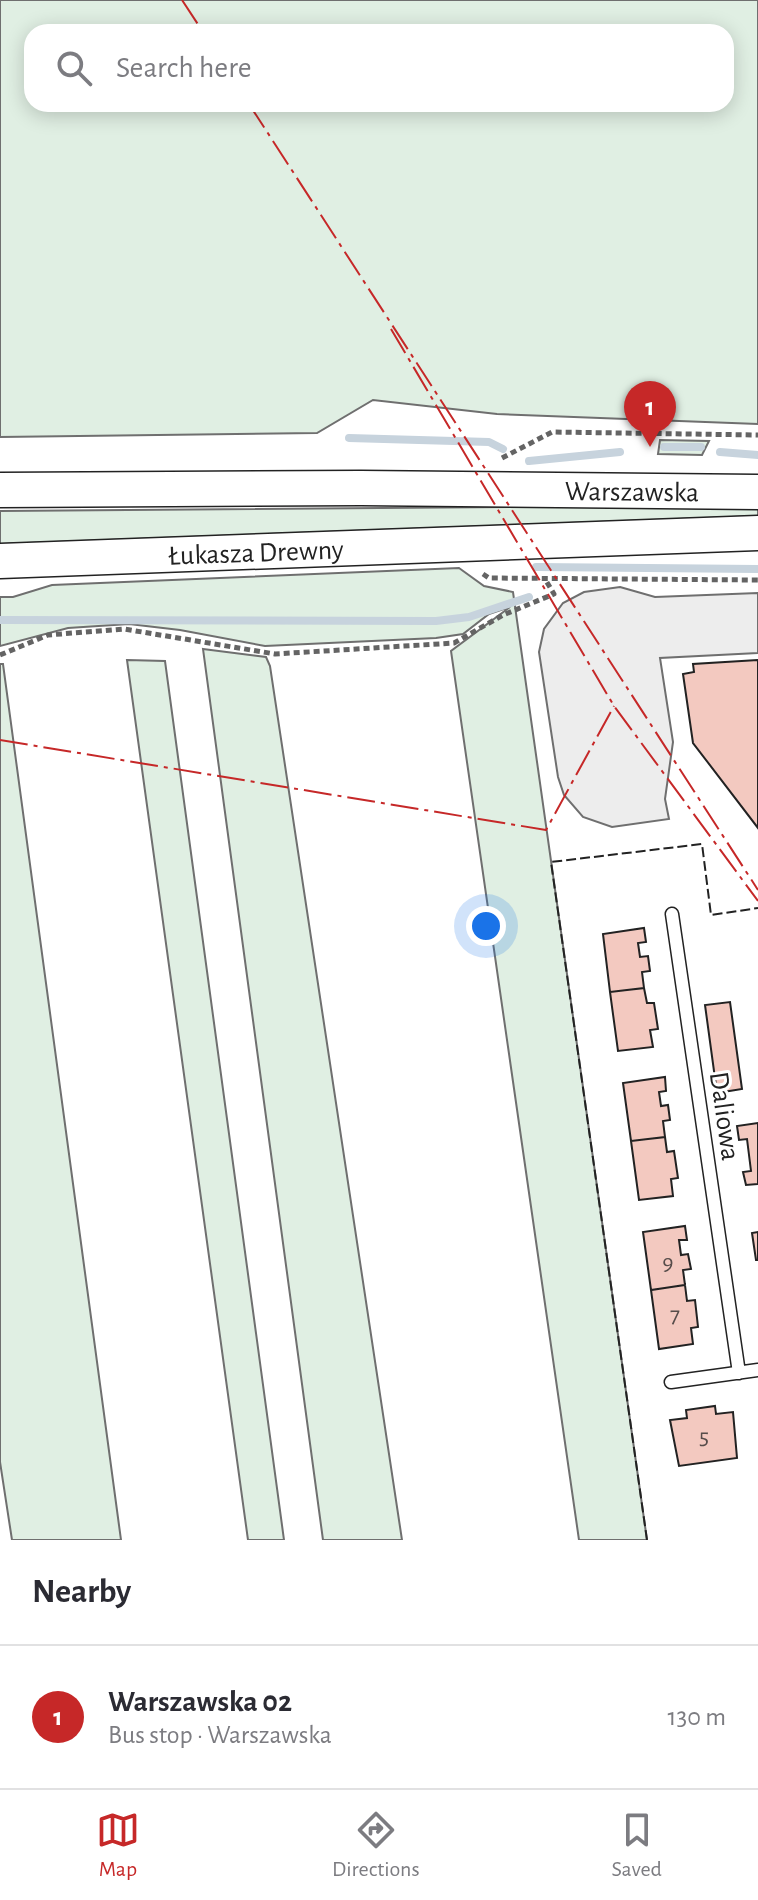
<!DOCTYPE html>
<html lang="en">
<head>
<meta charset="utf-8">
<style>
  :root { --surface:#fff; --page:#f7f7f7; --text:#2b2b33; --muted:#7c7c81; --line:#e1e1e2; --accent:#c62828 }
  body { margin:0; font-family:"Alegreya Sans",sans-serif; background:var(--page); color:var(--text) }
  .you { position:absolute; left:486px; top:926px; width:28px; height:28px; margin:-20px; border:6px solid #fff; border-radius:50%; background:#1a73e8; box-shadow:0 0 0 12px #1a73e833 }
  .badge { display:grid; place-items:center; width:52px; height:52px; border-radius:50%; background:var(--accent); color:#fff; font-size:26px; font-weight:700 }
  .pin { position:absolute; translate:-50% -66px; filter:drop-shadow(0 2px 4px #0008) }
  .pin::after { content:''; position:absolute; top:42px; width:28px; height:24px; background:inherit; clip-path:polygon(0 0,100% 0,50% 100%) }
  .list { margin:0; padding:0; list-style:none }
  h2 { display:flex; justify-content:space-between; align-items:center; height:104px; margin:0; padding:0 32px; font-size:34px }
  h2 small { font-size:26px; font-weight:400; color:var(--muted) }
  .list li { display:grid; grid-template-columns:52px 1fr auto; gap:24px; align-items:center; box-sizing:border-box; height:144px; padding:0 32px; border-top:2px solid var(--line) }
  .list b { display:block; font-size:30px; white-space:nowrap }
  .list p { margin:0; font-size:26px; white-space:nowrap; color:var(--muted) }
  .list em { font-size:26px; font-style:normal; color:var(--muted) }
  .icon { flex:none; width:44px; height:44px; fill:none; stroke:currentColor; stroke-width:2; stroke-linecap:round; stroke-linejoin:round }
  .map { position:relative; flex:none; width:758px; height:1540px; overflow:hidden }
  .search { position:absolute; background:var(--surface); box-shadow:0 4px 20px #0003; left:24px; right:24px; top:24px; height:88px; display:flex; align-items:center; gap:20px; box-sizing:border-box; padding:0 28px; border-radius:24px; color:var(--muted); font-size:30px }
  .sheet { height:248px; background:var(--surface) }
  nav { display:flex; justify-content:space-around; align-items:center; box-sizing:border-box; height:112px; border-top:2px solid var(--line); background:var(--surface); font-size:22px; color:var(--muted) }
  nav a { display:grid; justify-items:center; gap:4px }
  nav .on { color:var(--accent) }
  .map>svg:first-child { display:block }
  .green { fill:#e0efe3; stroke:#6f6f6f; stroke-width:2; fill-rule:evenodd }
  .parking { fill:#ededed; stroke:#6f6f6f; stroke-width:2 }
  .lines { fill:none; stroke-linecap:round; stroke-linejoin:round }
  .stream { stroke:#c7d3dd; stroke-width:8 }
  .building { fill:#f3c9c0; stroke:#222; stroke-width:2 }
  .lane-casing { stroke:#222; stroke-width:15 }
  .secondary-casing { stroke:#222; stroke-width:37 }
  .path { stroke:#646464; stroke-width:5; stroke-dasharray:6 4; stroke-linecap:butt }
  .lane { stroke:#fff; stroke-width:12 }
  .secondary { stroke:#fff; stroke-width:34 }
  .fence { stroke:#222; stroke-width:2; stroke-dasharray:10 4; stroke-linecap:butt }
  .power { stroke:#c62828; stroke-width:2; stroke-dasharray:28 6 4 6; stroke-linecap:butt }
  .labels { text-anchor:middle; stroke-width:6; stroke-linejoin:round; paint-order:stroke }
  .number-label { font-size:24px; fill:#564c4a }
  .street-label { font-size:28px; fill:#222; stroke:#fff }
</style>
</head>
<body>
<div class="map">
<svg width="758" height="1540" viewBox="0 0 758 1540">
  <rect width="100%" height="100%" fill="#fff"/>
  <path class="green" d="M0,0H758V424L497,414L373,400L317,433L0,437ZM32,32H726V104H32Z
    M660,440L709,441L702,455L658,454Z
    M758,505V516L0,544V511Z
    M459,568L484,586L513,592L647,1540H579L451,651L510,607L489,614L463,634L436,638L265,646L180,630L129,624L68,628L0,646V597H13L52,585Z
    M203,649L266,657L270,666L402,1540H323Z
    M127,660L165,661L284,1540H248Z
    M0,664H3L121,1540H12L0,1462Z"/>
  <path class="parking" d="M620,587L655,597L758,593V653L660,658L673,742L665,799L669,819L612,827L583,817L564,795L558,777L539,652L544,629L563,603L584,592Z"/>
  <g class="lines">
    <path class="stream" d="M349,438L489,442L503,449
      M664,447H701
      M720,452L758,455
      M529,461L620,452
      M536,567L758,569
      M0,620L436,621L469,617L529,597"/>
  </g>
  <path class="building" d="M758,660V828L693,743L683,674L694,672L693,664Z
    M644,928L646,942L638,943L640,957L648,956L650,971L642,972L644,988L610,992L603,934Z
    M644,988L647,1003H654L658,1029L650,1030L653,1047L618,1051L610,992Z
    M730,1002L742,1089L717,1093L705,1005Z
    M665,1077L666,1091L659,1092L661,1106L668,1105L670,1120L663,1121L665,1137L631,1141L623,1083Z
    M758,1123V1184L746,1185L743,1172L751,1171L747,1139L739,1140L737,1126Z
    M665,1137L667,1152L674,1151L678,1178L671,1179L673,1196L639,1200L631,1141Z
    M685,1226L687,1240H679L681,1255L688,1254L691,1269L683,1270L685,1285L651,1290L643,1232Z
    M758,1232V1260H756L752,1233Z
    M685,1285L687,1301L695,1300L698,1327L691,1328L693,1344L659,1349L651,1290Z
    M715,1406L716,1414L733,1412L737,1458L679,1466L670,1420L687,1418L686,1410Z"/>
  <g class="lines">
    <defs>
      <path id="lane" d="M672,914L739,1373
        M671,1382L758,1370"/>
      <g id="secondary">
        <path id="s1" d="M0,490L361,488L758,492"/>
        <path id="s2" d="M0,561L758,533"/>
      </g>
    </defs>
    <use href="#lane" class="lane-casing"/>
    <use href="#secondary" class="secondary-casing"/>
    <path class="path" d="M502,458L552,432L758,435
      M483,574L489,578L758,580
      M0,655L48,635L124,629L275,654L454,643L503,615L554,594L545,579"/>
    <use href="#lane" class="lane"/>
    <use href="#secondary" class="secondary"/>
    <path class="fence" d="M647,1540L551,862L702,844L711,915L758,908"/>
    <path class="power" d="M182,0L203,32
      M249,104L758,890
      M391,329L614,706L758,901
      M0,740L546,830L614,706"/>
  </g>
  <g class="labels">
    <g class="number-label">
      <text x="668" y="1270">9</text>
      <text x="675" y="1322">7</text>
      <text x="704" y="1444">5</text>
    </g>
    <g class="street-label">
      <text dy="10" stroke="none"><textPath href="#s1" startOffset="632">Warszawska</textPath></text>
      <text dy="10" stroke="none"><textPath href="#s2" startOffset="256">Łukasza Drewny</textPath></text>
      <text transform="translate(726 1116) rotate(82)" y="10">Daliowa</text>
    </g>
  </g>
</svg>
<div class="you"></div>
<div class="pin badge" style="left:650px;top:447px">1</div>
<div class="search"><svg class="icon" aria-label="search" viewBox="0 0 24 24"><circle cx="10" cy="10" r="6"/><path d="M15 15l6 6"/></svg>Search here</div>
</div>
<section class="sheet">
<h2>Nearby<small></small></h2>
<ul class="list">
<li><span class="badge">1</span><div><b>Warszawska 02</b><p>Bus stop · Warszawska</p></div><em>130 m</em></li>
</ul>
</section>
<nav>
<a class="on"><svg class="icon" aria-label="map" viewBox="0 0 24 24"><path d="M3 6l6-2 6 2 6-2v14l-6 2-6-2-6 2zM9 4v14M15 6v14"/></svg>Map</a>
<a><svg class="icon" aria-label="directions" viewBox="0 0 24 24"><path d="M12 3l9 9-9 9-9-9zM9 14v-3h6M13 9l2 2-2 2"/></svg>Directions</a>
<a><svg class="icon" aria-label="saved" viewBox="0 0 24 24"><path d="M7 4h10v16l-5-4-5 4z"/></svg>Saved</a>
</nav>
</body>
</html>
